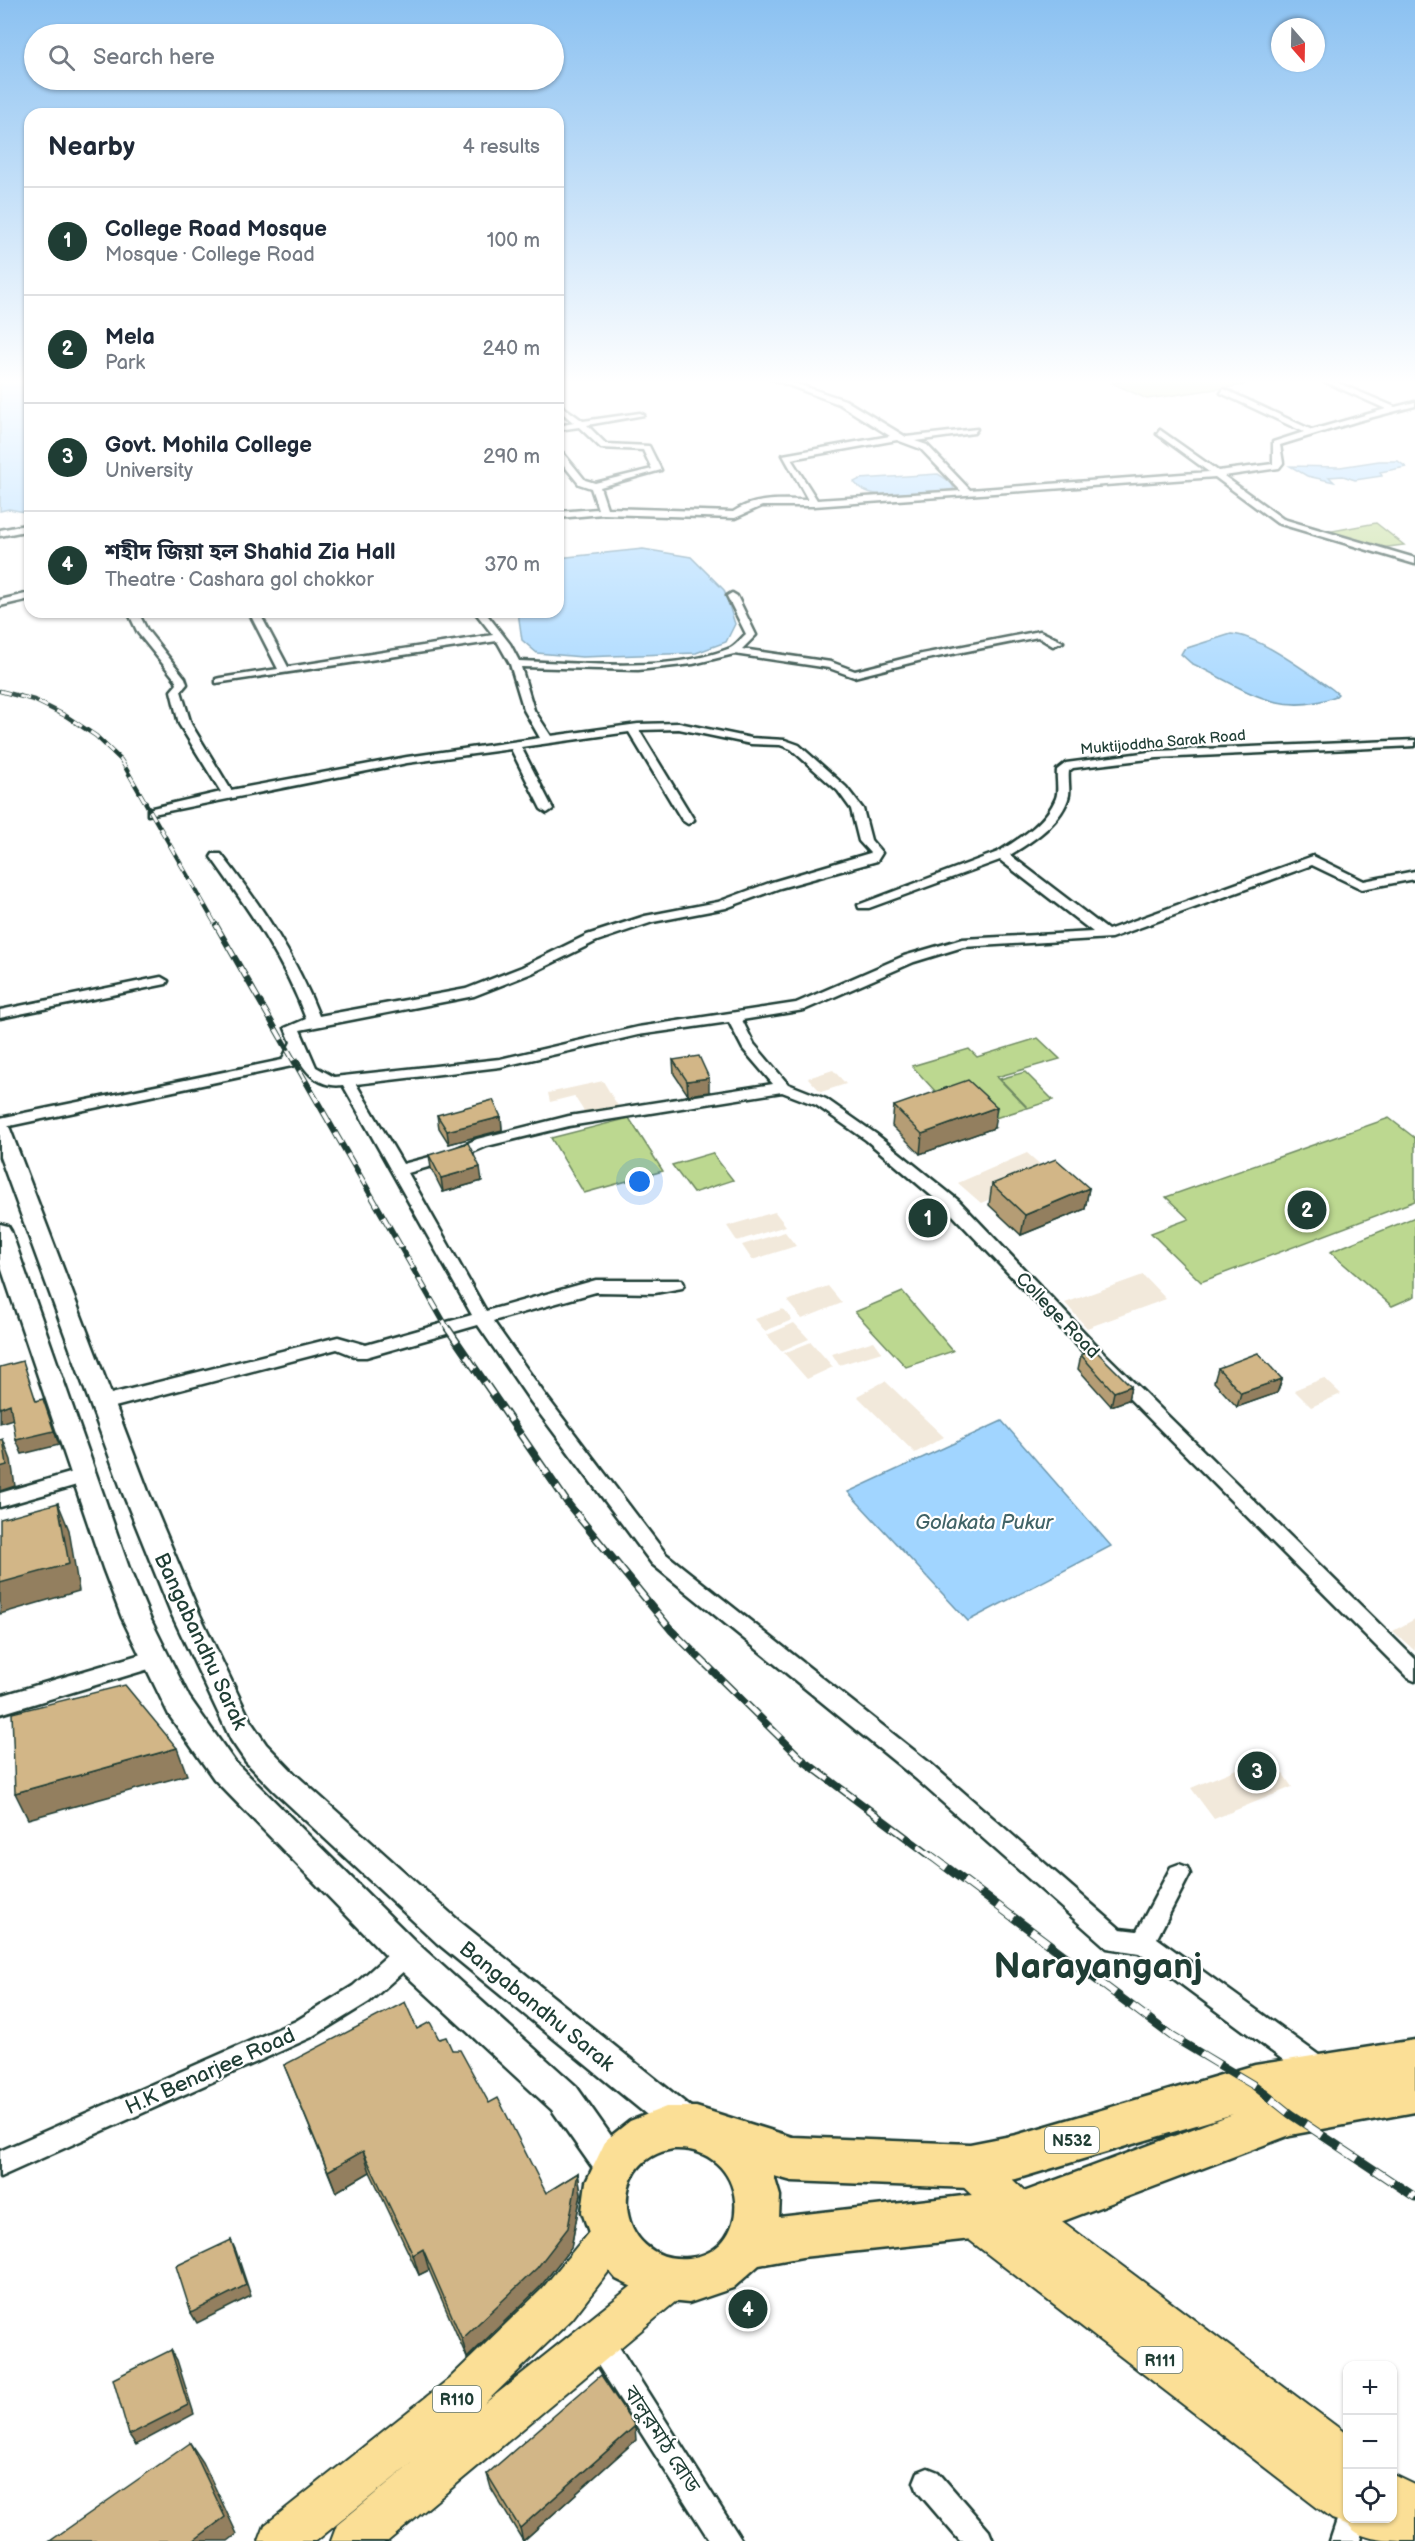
<!DOCTYPE html>
<html lang="en">
<head>
<meta charset="utf-8">
<style>
  :root { --surface:#fff; --page:#f2f2f3; --text:#1f2937; --muted:#747a83; --line:#e0e1e3; --accent:#1f3d34 }
  body { margin:0; font-family:"Balsamiq Sans","Noto Sans Bengali",sans-serif; background:var(--page); color:var(--text) }
  .controls { position:absolute; right:18px; bottom:18px; display:grid; overflow:hidden; border-radius:12px; box-shadow:0 2px 4px #0004 }
  .controls button { width:54px; height:54px; display:grid; place-items:center; padding:0; border:0; border-bottom:2px solid var(--line); background:var(--surface); color:var(--text); font:30px sans-serif }
  .compass { position:absolute; left:1271px; top:18px; width:54px; height:54px; border-radius:50%; background:var(--surface); box-shadow:0 2px 4px #0004; rotate:160deg }
  .you { position:absolute; left:640px; top:1182px; width:21px; height:21px; margin:-15px; border:4px solid #fff; border-radius:50%; background:#1a73e8; box-shadow:0 0 0 9px #1a73e833 }
  .badge { display:grid; place-items:center; width:39px; height:39px; border-radius:50%; background:var(--accent); color:#fff; font-size:20px; font-weight:700 }
  .pin { position:absolute; translate:-50% -50%; border:3px solid #fff; box-shadow:0 2px 6px #0006 }
  .list { margin:0; padding:0; list-style:none }
  h2 { display:flex; justify-content:space-between; align-items:center; height:78px; margin:0; padding:0 24px; font-size:26px }
  h2 small { font-size:20px; font-weight:400; color:var(--muted) }
  .list li { display:grid; grid-template-columns:39px 1fr auto; gap:18px; align-items:center; box-sizing:border-box; height:108px; padding:0 24px; border-top:2px solid var(--line) }
  .list b { display:block; font-size:22px; white-space:nowrap }
  .list p { margin:0; font-size:20px; white-space:nowrap; color:var(--muted) }
  .list em { font-size:20px; font-style:normal; color:var(--muted) }
  .icon { flex:none; width:33px; height:33px; fill:none; stroke:currentColor; stroke-width:2; stroke-linecap:round; stroke-linejoin:round }
  .map { position:relative; flex:none; width:1415px; height:2541px; overflow:hidden }
  .search { position:absolute; background:var(--surface); box-shadow:0 2px 4px #0004; left:24px; top:24px; width:540px; height:66px; display:flex; align-items:center; gap:15px; box-sizing:border-box; padding:0 21px; border-radius:33px; color:var(--muted); font-size:22px }
  .panel { position:absolute; background:var(--surface); box-shadow:0 2px 4px #0004; left:24px; top:108px; width:540px; height:510px; border-radius:18px }
  .map>svg:first-child { display:block }
  .built { fill:#f2e9db }
  .green { fill:#bcd890; stroke:#6e8a62; stroke-width:1.5 }
  .water { fill:#a1d5ff; stroke:#6d98ae; stroke-width:1.5 }
  .lines { fill:none; stroke-linecap:round; stroke-linejoin:round }
  .street-casing { stroke:#1f3d34; stroke-width:5 }
  .secondary-casing { stroke:#1f3d34; stroke-width:5 }
  .primary-casing { stroke:#1f3d34; stroke-width:4 }
  .highway-casing { stroke:#1f3d34; stroke-width:5 }
  .street { fill:#fff; fill-rule:evenodd }
  .secondary { fill:#fff; fill-rule:evenodd }
  .primary { fill:#fbdf96; fill-rule:evenodd }
  .highway { fill:#fbdf96; fill-rule:evenodd }
  .rail-far3-casing { stroke:#1f3d34; stroke-width:4.5 }
  .rail-far2-casing { stroke:#1f3d34; stroke-width:6 }
  .rail-far1-casing { stroke:#1f3d34; stroke-width:8 }
  .rail-casing { stroke:#1f3d34; stroke-width:9 }
  .rail-far3 { stroke:#fff; stroke-width:3; stroke-dasharray:10; stroke-linecap:butt }
  .rail-far2 { stroke:#fff; stroke-width:4; stroke-dasharray:12; stroke-linecap:butt }
  .rail-far1 { stroke:#fff; stroke-width:5; stroke-dasharray:16; stroke-linecap:butt }
  .rail { stroke:#fff; stroke-width:7; stroke-dasharray:21; stroke-linecap:butt }
  .wall { fill:#b59d74; stroke:#1f3d34; stroke-width:1.5 }
  .shaded-wall { fill:#937f5e; stroke:#1f3d34; stroke-width:1.5 }
  .building { fill:#d2b687; stroke:#1f3d34; stroke-width:1.5 }
  .labels { text-anchor:middle; stroke-width:4.5; stroke-linejoin:round; paint-order:stroke }
  .far-street-label { font-size:15px; fill:#1f3d34; stroke:#fff }
  .shield { fill:#fff; stroke:#627771; stroke-width:1.5 }
  .shield-label { font-size:16px; font-weight:bold; fill:#1f3d34 }
  .street-label { font-size:18px; fill:#1f3d34; stroke:#fff }
  .water-label { font-size:20px; font-style:italic; fill:#406367; stroke:#fff }
  .near-street-label { font-size:21px; fill:#1f3d34; stroke:#fff }
  .near-town-label { font-size:36px; font-weight:bold; fill:#1f3d34; stroke:#fff }
</style>
</head>
<body>
<div class="map">
<svg width="1415" height="2541" viewBox="0 0 1415 2541">
  <rect width="100%" height="100%" fill="#fff"/>
  <filter id="ink" filterUnits="userSpaceOnUse"><feTurbulence type="fractalNoise" baseFrequency=".0167" numOctaves="2"/><feDisplacementMap in="SourceGraphic" scale="12" xChannelSelector="R" yChannelSelector="G"/><feConvolveMatrix kernelMatrix="1 2 1 2 8 2 1 2 1" color-interpolation-filters="sRGB"/></filter>
  <g filter="url(#ink)">
    <path class="built" d="M833,1070L846,1084L821,1092L808,1078Z
      M603,1081L618,1106L585,1113L574,1096L550,1102L548,1093Z
      M1027,1153L1050,1173L981,1203L958,1183Z
      M775,1212L786,1226L737,1241L727,1226Z
      M785,1232L796,1246L752,1260L742,1245Z
      M1143,1275L1166,1299L1087,1328L1065,1303Z
      M828,1286L842,1303L802,1319L787,1301Z
      M783,1309L792,1320L765,1331L755,1319Z
      M794,1323L809,1339L781,1351L767,1335Z
      M874,1341L882,1352L839,1365L832,1354Z
      M811,1342L833,1367L807,1379L784,1353Z
      M1324,1378L1341,1394L1311,1407L1294,1390Z
      M885,1381L944,1437L915,1453L857,1396Z
      M1415,1619V1651L1393,1631Z
      M1270,1755L1292,1787L1214,1819L1191,1788Z"/>
    <path class="green" d="M1115,379H1230L1244,385L1147,399L1112,383L1121,382Z
      M1376,523L1404,545L1380,548L1327,532Z
      M1038,1038L1060,1059L997,1077L1027,1108L989,1120L947,1104L912,1066L969,1049L977,1057Z
      M1025,1072L1053,1100L1028,1108L1000,1079Z
      M629,1118L663,1171L584,1193L551,1138Z
      M1389,1118L1415,1138V1201L1201,1282L1151,1233L1189,1219L1166,1197Z
      M712,1153L733,1180L693,1193L672,1165Z
      M1415,1217V1296L1392,1306L1330,1252Z
      M903,1292L953,1351L906,1367L855,1312Z"/>
    <path class="water" d="M0,379H21L30,390V513L9,509L0,511Z
      M1379,461H1398L1406,467L1380,472L1382,476L1355,480L1343,476L1329,477L1334,482L1307,476L1290,466L1340,467Z
      M938,474L951,482L954,489C929,494 871,505 854,482L860,479Z
      M643,549L691,557L724,590L735,624L726,642L696,653L582,657L537,653L522,640L518,612H558V558Z
      M1231,634C1258,635 1308,673 1332,689L1338,694L1336,696C1278,720 1241,686 1191,663L1181,654L1184,649Z
      M1002,1421L1111,1546L968,1621L848,1492Z"/>
    <g class="lines">
      <defs>
        <path id="street" d="M22,379H30V384Z
          M772,379H782L845,400L906,437L977,429L974,433L915,441L927,445L970,490L1209,472L1157,434L1160,430L1218,471L1273,464V442L1304,432L1221,393L1224,389L1312,430L1386,409L1319,379H1329L1395,407L1415,402V406L1358,421L1280,445L1283,463L1279,468L1224,476L1283,519L1415,558V564L1277,523L1215,477L814,506H762L735,518L603,514L558,518V512L598,509L591,488L579,484L558,458V453H563L585,480L595,483L652,469L643,450L601,448L579,427L558,430V426L574,423L558,409V403L583,421L640,413L644,415L587,425L606,444L649,446L661,470L600,487L607,508L733,512C755,497 782,500 808,500L783,455L890,436L839,404ZM897,440L921,449L961,491L817,500L791,459Z
          M30,524V530L0,536V530Z
          M30,593V599L0,606V600Z
          M732,593L737,596L756,635L742,649L831,662L855,671L922,654L1040,631L1063,642L1053,646L1038,637L922,660L854,677L829,668L734,654L693,664L638,670L521,667L534,710L551,736L638,724L679,723L751,738L785,740L799,745L846,787L863,809L871,840L882,853L877,861L780,888L726,908L653,922L597,941L532,973L474,996L300,1030L316,1067L334,1077L500,1059L638,1027L796,1003L904,956L962,939L1093,932L1000,860L869,908H859L858,905L998,852C1019,839 1046,823 1056,798C1059,790 1056,779 1057,770L1066,763L1157,751L1415,740V746L1157,758L1073,768L1069,771C1068,779 1070,788 1069,795C1063,822 1031,842 1010,855L1108,930L1313,856L1364,881L1415,871V879L1362,889L1312,865L1111,938L963,947L914,962L804,1010L742,1020L754,1044L788,1084L826,1099L876,1134L959,1201L1104,1353L1415,1659V1681L1408,1678L1092,1361L947,1209L866,1140L816,1105L782,1092L569,1126L487,1146L459,1158L408,1173L486,1311L596,1280H682L684,1284L682,1288L655,1293L596,1292L493,1321L543,1392L666,1554L931,1764L1120,1929L1137,1931L1171,1867L1179,1864L1187,1867L1190,1874L1157,1938L1327,2061L1330,2070L1327,2079L1318,2082L1309,2079L1139,1953L1107,1948L915,1778L652,1564L531,1402L478,1325L366,1357H357L337,1349L103,1410L97,1408L94,1403L97,1398L103,1396L338,1337L366,1345L472,1315L343,1085C322,1088 306,1075 298,1057L292,1066L287,1067L0,1128V1118L282,1060L291,1042L285,1028L306,1019C284,959 248,909 211,857L213,854H221C260,904 296,957 319,1016L466,989L522,967L587,935L645,916L718,902L772,882L870,853L859,841L851,809L838,791L791,749L780,745L751,744L679,729L639,730L694,820L688,824L682,820L629,732L521,747L553,809L547,813L541,809L511,749L407,763L148,815V809L221,792L179,724L171,691L177,684L175,679L138,633L128,612H138L147,630L185,678L187,684L181,691L191,724L231,790L407,757L540,738L524,710L510,664L497,641L216,683V679L220,678L278,669L250,614L251,612L260,614L288,667L493,635L475,612H485L510,644L519,661C584,663 666,673 728,649C735,647 740,639 746,634L727,596ZM729,1022L743,1049L773,1084L569,1116L477,1139L449,1152L403,1164L356,1084L500,1067L638,1035Z
          M161,977L168,981L166,984L0,1018V1010Z
          M84,1469L91,1471L93,1476L91,1481L0,1507V1493Z
          M155,1650L162,1653L165,1659L162,1665L0,1714V1696Z
          M406,1943L414,1946L418,1954L414,1962L369,2002L312,2037L0,2177V2151L296,2021L353,1986L398,1946Z
          M597,2324L607,2328L742,2541H710L587,2348L583,2338L587,2328Z
          M928,2468L938,2472L989,2531L993,2541H960L918,2492L914,2482L918,2472Z
          M1348,2505V2518H1365L1360,2541H1330L1341,2508Z"/>
        <path id="secondary" d="M0,1123L7,1124L10,1129L148,1491L200,1615L251,1722L266,1744L294,1773L459,1921L698,2113L703,2125L698,2137L686,2142L674,2137L437,1943L274,1791L246,1762L231,1740L172,1615L122,1491L0,1157Z
          M0,1224L8,1226L11,1231L129,1568L150,1618L189,1697L234,1761L417,1943L576,2086L626,2157L631,2169L626,2181L614,2186L602,2181L552,2110L395,1965L214,1779L169,1715L122,1618L103,1568L0,1264Z"/>
        <path id="primary" d="M970,2146L984,2152L1035,2201L1348,2435V2518H1392V2474L1415,2485V2541C1392,2541 1359,2541 1349,2525L1332,2519L959,2232L953,2218L959,2204L973,2198L976,2199L956,2180L950,2166L956,2152Z
          M612,2215L626,2221L632,2235L626,2249L572,2319L484,2404L653,2269L667,2263L681,2269L687,2283L681,2297L388,2541H331L337,2525L416,2460L316,2541H259L265,2525L449,2379L542,2289L598,2221Z"/>
        <path id="highway" d="M1415,2040V2112L1290,2135L1021,2237L972,2239L802,2257L759,2265L733,2288L689,2303L659,2300L616,2279L597,2256L582,2212L586,2182L606,2140L630,2121L666,2107H696L792,2137L970,2144L1016,2135L1255,2065ZM1233,2114L1021,2193L972,2195L779,2217L780,2196L774,2176L792,2181L970,2188L1016,2179ZM673,2149C749,2145 757,2251 689,2258C616,2265 603,2160 673,2149Z"/>
      </defs>
      <use href="#street" class="street-casing"/>
      <use href="#secondary" class="secondary-casing"/>
      <use href="#primary" class="primary-casing"/>
      <use href="#highway" class="highway-casing"/>
      <use href="#street" class="street"/>
      <use href="#secondary" class="secondary"/>
      <use href="#primary" class="primary"/>
      <use href="#highway" class="highway"/>
      <defs>
        <path id="rail-far3" d="M0,691L34,700L66,716L96,736L121,760L217,927"/>
        <path id="rail-far2" d="M216,925L449,1331"/>
        <path id="rail-far1" d="M448,1329L569,1505L672,1631L804,1761L932,1857"/>
        <path id="rail" d="M930,1855L1173,2037L1255,2086L1290,2114L1415,2197"/>
      </defs>
      <use href="#rail-far3" class="rail-far3-casing"/>
      <use href="#rail-far2" class="rail-far2-casing"/>
      <use href="#rail-far1" class="rail-far1-casing"/>
      <use href="#rail" class="rail-casing"/>
      <use href="#rail-far3" class="rail-far3"/>
      <use href="#rail-far2" class="rail-far2"/>
      <use href="#rail-far1" class="rail-far1"/>
      <use href="#rail" class="rail"/>
    </g>
    <path class="wall" d="M673,1060L709,1092L688,1095L674,1074Z
      M894,1106L994,1128L920,1154L892,1126Z
      M437,1115L501,1117L502,1130L449,1144L439,1128Z
      M429,1155L482,1181L443,1192L431,1168Z
      M992,1184L1089,1188L1085,1209L1021,1235L989,1205Z
      M1081,1355L1131,1386L1128,1400L1111,1406L1078,1369Z
      M1218,1368L1282,1379L1277,1393L1237,1407L1214,1382Z
      M417,2029L439,2039L452,2050L489,2103L546,2193L578,2173L581,2194L571,2248L540,2287L467,2358L429,2270L419,2275L370,2172L336,2192L284,2065Z
      M636,2440L523,2541L491,2488L487,2474Z"/>
    <path class="shaded-wall" d="M709,1078V1092L688,1095L687,1081Z
      M997,1107L994,1128L920,1154L922,1134Z
      M501,1117L502,1130L449,1144L447,1131Z
      M480,1167L482,1181L443,1192L441,1178Z
      M1089,1188L1085,1209L1021,1235L1025,1215Z
      M1282,1379L1277,1393L1237,1407L1241,1393Z
      M1131,1386L1128,1400L1111,1406L1114,1392Z
      M10,1404L16,1418L0,1423V1408Z
      M48,1413L59,1445L22,1454L16,1440Z
      M3,1439L11,1460L15,1486L0,1491V1467Z
      M58,1503L69,1530L79,1591L0,1614V1583Z
      M177,1748L187,1775L28,1819L15,1793Z
      M363,2151L370,2172L336,2192L328,2171Z
      M578,2173L581,2194L571,2248L540,2287L467,2358L462,2339Z
      M231,2240L236,2251L251,2296L197,2323L191,2313Z
      M423,2249L429,2270L419,2275L413,2255Z
      M171,2350L177,2360L194,2414L136,2445L129,2435Z
      M635,2426L636,2440L523,2541L520,2528Z
      M190,2443L203,2462L237,2534L228,2541H193Z"/>
    <path class="building" d="M699,1056L709,1078L687,1081L673,1060Z
      M968,1080L997,1107L922,1134L894,1106Z
      M493,1100L501,1117L447,1131L437,1115Z
      M468,1143L480,1167L441,1178L429,1155Z
      M1056,1159L1089,1188L1025,1215L992,1184Z
      M1095,1350L1131,1386L1114,1392L1081,1355Z
      M1258,1353L1282,1379L1241,1393L1218,1368Z
      M23,1361L36,1401L43,1399L54,1431L16,1440L10,1404L0,1408V1367Z
      M3,1439L7,1465L0,1467V1440Z
      M58,1503L69,1564L0,1583V1519Z
      M125,1685L177,1748L15,1793L12,1713Z
      M405,2002L417,2029L430,2022L439,2039L446,2037L452,2050H460L489,2103L498,2098L546,2193L578,2173L568,2228L537,2268L462,2339L423,2249L413,2255L363,2151L328,2171L284,2065Z
      M231,2240L246,2285L191,2313L176,2266Z
      M171,2350L188,2405L129,2435L113,2379Z
      M601,2375L635,2426L520,2528L487,2474Z
      M190,2443L225,2517L193,2541H50Z"/>
  </g>
  <linearGradient id="sky" x2="0" y2="1"><stop stop-color="#8bc1f1"/><stop offset="0.52" stop-color="#fff"/><stop offset="1" stop-color="#fff" stop-opacity="0"/></linearGradient>
  <rect width="1415" height="734" fill="url(#sky)"/>
  <g class="labels">
    <g class="far-street-label">
      <text transform="translate(1163 742) rotate(-5)" y="5">Muktijoddha Sarak Road</text>
    </g>
    <g class="shield">
      <rect x="1045" y="2127" width="54" height="26" rx="4.5"/>
      <rect x="1137.5" y="2347" width="45" height="26" rx="4.5"/>
      <rect x="433" y="2386" width="48" height="26" rx="4.5"/>
    </g>
    <g class="shield-label">
      <text x="1072" y="2146">N532</text>
      <text x="1160" y="2366">R111</text>
      <text x="457" y="2405">R110</text>
    </g>
    <g class="street-label">
      <text transform="translate(1058 1315) rotate(46)" y="6">College Road</text>
    </g>
    <g class="water-label">
      <text x="984" y="1529">Golakata Pukur</text>
    </g>
    <g class="near-street-label">
      <text transform="translate(201 1641) rotate(65)" y="7">Bangabandhu Sarak</text>
      <text transform="translate(537 2006) rotate(39)" y="7">Bangabandhu Sarak</text>
      <text transform="translate(210 2071) rotate(-24)" y="7">H.K Benarjee Road</text>
      <text transform="translate(662 2439) rotate(57)" y="7">বালুরমাঠ রোড</text>
    </g>
    <g class="near-town-label">
      <text x="1098" y="1978">Narayanganj</text>
    </g>
  </g>
</svg>
<div class="controls">
<button>+</button>
<button>−</button>
<button><svg class="icon" aria-label="locate" viewBox="0 0 24 24"><circle cx="12" cy="12" r="6"/><path d="M12 2v4M12 18v4M2 12h4M18 12h4"/></svg></button>
</div>
<svg class="compass" viewBox="-18 -18 36 36"><path d="M0-13l5 13h-10z" fill="#e53935"/><path d="M0 13l5-13h-10z" fill="#747a83"/></svg>
<div class="you"></div>
<div class="pin badge" style="left:928px;top:1218px">1</div>
<div class="pin badge" style="left:1307px;top:1210px">2</div>
<div class="pin badge" style="left:1257px;top:1771px">3</div>
<div class="pin badge" style="left:748px;top:2309px">4</div>
<div class="search"><svg class="icon" aria-label="search" viewBox="0 0 24 24"><circle cx="10" cy="10" r="6"/><path d="M15 15l6 6"/></svg>Search here</div>
<section class="panel">
<h2>Nearby<small>4 results</small></h2>
<ul class="list">
<li><span class="badge">1</span><div><b>College Road Mosque</b><p>Mosque · College Road</p></div><em>100 m</em></li>
<li><span class="badge">2</span><div><b>Mela</b><p>Park</p></div><em>240 m</em></li>
<li><span class="badge">3</span><div><b>Govt. Mohila College</b><p>University</p></div><em>290 m</em></li>
<li><span class="badge">4</span><div><b>শহীদ জিয়া হল Shahid Zia Hall</b><p>Theatre · Cashara gol chokkor</p></div><em>370 m</em></li>
</ul>
</section>
</div>
</body>
</html>
